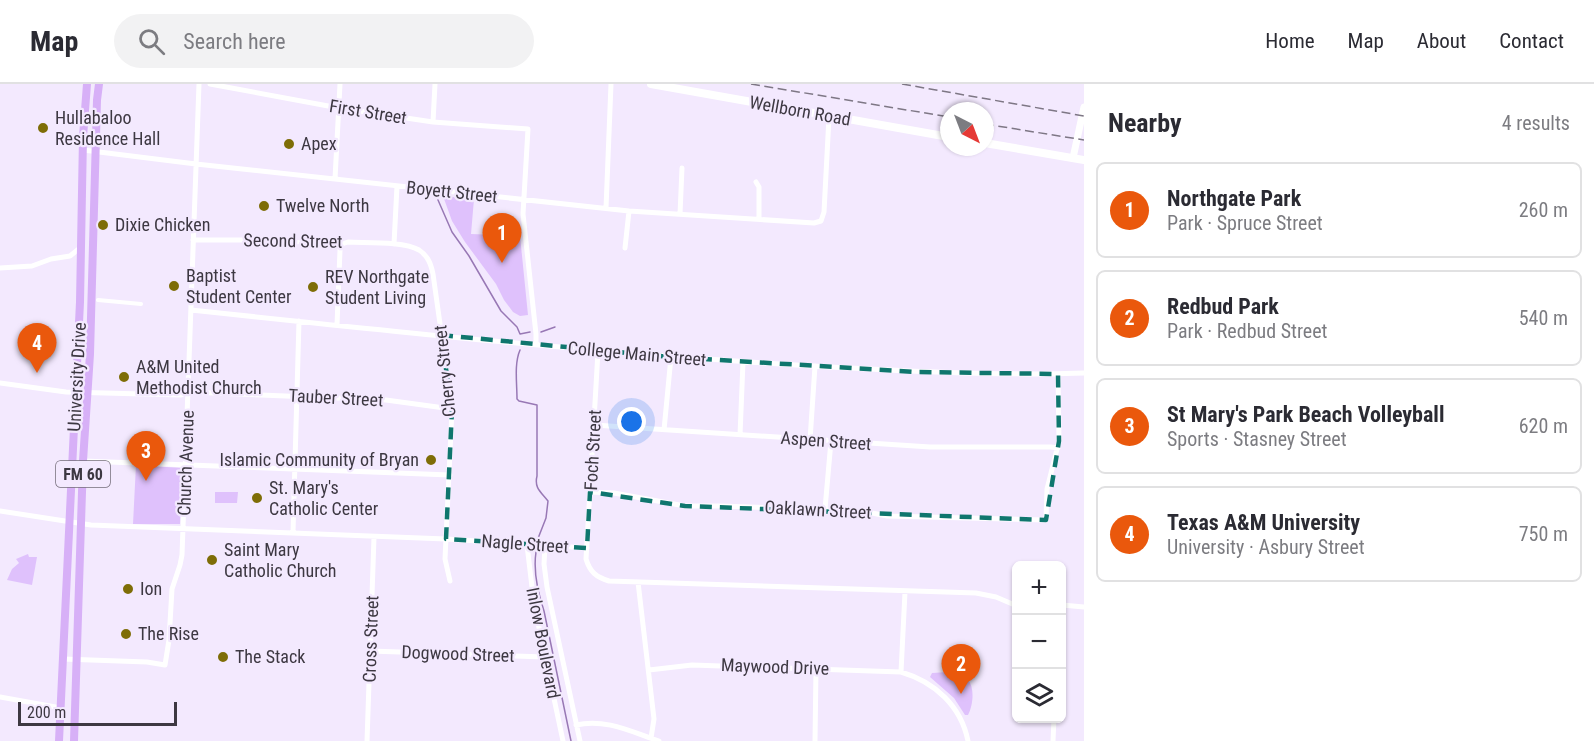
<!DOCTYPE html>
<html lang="en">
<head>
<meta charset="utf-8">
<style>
  :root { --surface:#fff; --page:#f2f2f3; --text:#2b2b33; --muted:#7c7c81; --line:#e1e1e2; --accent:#ea580c }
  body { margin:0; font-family:"Roboto Condensed",sans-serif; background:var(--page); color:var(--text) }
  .controls { position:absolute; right:18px; bottom:18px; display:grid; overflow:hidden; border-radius:9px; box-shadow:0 2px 4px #0004 }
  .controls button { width:54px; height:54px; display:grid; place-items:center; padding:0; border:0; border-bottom:2px solid var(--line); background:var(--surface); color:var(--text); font:30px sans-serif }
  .compass { position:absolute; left:940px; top:18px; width:54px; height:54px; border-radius:50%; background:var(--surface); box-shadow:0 2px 4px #0004; rotate:138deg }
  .scale { position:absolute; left:18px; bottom:15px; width:159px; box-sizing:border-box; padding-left:6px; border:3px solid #3d3842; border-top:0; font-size:16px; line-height:21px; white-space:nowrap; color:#3d3842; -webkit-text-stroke:4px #f3e9fe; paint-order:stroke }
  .you { position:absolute; left:632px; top:338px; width:21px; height:21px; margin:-15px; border:4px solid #fff; border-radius:50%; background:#1a73e8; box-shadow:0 0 0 9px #1a73e833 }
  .badge { display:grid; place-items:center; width:39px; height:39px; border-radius:50%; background:var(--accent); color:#fff; font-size:20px; font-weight:700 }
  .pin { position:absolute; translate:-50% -50px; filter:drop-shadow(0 2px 3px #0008) }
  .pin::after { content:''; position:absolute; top:32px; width:21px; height:18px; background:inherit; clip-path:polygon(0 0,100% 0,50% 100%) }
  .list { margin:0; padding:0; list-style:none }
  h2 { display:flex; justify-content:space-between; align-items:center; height:78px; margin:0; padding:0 24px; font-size:26px }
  h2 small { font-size:20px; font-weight:400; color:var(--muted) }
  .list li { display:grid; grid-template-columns:39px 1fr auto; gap:18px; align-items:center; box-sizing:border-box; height:96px; margin:0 12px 12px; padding:0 12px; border:2px solid var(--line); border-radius:9px }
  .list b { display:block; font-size:22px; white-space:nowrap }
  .list p { margin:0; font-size:20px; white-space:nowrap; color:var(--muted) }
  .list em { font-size:20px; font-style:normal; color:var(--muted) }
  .icon { flex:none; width:33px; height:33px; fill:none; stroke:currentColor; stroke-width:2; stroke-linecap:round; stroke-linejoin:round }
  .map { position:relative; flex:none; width:1084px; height:657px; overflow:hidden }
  header { display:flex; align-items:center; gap:36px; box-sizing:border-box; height:84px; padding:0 30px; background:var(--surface); border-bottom:2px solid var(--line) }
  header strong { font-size:28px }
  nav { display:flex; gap:33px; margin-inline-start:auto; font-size:21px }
  .search { width:420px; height:54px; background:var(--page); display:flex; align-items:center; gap:15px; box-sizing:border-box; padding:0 21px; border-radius:33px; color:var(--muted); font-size:22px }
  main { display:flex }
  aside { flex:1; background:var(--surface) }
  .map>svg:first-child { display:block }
  .green { fill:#dfc1fc }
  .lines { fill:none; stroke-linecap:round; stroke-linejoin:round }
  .stream { stroke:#9878b5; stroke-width:1.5 }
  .pedestrian { stroke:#fff; stroke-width:4 }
  .minor { stroke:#fff; stroke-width:5 }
  .tertiary { stroke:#fff; stroke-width:7 }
  .secondary { stroke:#fff; stroke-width:8 }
  .primary { stroke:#d7b0f7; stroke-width:8 }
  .rail { stroke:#7e7785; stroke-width:1.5; stroke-dasharray:9 4.5; stroke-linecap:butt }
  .marked { fill:none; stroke:#0f766e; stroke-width:4.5; stroke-dasharray:12 8; stroke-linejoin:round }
  .poi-dot { fill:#7e6d07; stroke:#f3e9fe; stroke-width:2 }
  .labels { text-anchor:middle; stroke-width:4.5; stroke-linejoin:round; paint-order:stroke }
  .shield { fill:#f3e9fe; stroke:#746d7a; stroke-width:1.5 }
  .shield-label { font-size:16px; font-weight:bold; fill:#3d3842 }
  .street-label { font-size:18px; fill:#3d3842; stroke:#f3e9fe }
  .poi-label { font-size:18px; fill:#3d3842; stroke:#f3e9fe; text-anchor:start }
</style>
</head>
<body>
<header>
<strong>Map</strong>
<div class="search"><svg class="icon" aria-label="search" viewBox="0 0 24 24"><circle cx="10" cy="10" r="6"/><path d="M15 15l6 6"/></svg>Search here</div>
<nav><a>Home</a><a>Map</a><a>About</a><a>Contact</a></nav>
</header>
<main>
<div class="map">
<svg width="1084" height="657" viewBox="0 0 1084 657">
  <rect width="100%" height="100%" fill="#f3e9fe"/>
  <path class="green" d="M443,112L474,115L471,150L520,152L528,231L520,232L513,228L504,216L496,200L465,158L452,137Z
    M136,381L182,384L180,440H133Z
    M215,408H238L237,419H215Z
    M28,470L29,473H37L32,501L7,496L12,485L19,479L16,475Z
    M948,588C954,589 963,590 968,596C975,604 973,622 968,631H965L954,614L930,593L932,589Z"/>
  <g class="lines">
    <path class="stream" d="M438,116L452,148L469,172L501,227L517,243L520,250L530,248
      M541,248L555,243
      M520,266C514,280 517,299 517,315L519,317L537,321V392C534,404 541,408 548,417L546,434L537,457
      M536,468C533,488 538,509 544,527L571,657"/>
    <path class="pedestrian" d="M247,156L342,160
      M98,216L141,220"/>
    <path class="minor" d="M210,0L339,24L433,38L528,45L523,130L536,250V260
      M433,38L435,0
      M83,66L196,80L629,127L814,139L821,137L824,128L829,33
      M335,95L340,0
      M756,98L759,103V135
      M606,124L611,0
      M680,130L682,84
      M193,156H247
      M394,160L397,102
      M625,164L629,127
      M0,184L32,182L51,175L70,172L80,164
      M191,226C398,248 605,270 813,282C903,287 993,292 1084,289
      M337,241L340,166L342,160L348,158C366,159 404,157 419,166C428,172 431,180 433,190L452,325L445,475L450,497
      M598,267L586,475C590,488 596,493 609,497L976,509L996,513L1017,522
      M0,299L66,308L181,311L188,308L386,316L452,325
      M594,341L930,363H1051L1058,364
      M664,346L671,273
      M740,351L743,278
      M810,356L815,282
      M83,377L450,391
      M590,408L614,409L685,422H720L840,426L867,428L887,432L1046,436L1047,405L1059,357L1058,290
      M825,425L831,357
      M0,427L91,441L446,455L587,464
      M293,448L299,237
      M527,461L534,520L563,657
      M545,462L544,480L547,503L580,657
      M638,498L654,635L651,654
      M1062,521L1084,523
      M370,567L545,573
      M63,575L147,578L165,581L169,556L172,505L180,481L182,471L199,0
      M649,586L692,581L901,588C935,598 961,622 968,657
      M901,588L905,508
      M0,613L61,624
      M576,641C605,634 632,648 659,657
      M367,657L374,453
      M815,657L816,584
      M1053,657L1054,634"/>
    <path class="tertiary" d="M1073,74L1084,23"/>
    <path class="secondary" d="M651,0L949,53
      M985,59L1084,76"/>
    <path class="primary" d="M59,657L80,218L83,53L87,0
      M74,657L83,377L90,270L97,16L99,0"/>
    <path class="rail" d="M751,0L949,33
      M902,0L1084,32
      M985,40L1084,56"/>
  </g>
  <path class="marked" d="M441,251L671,273L917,288L1058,290L1059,357L1046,436L685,422L590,408L587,464L446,455L452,325Z"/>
  <g class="poi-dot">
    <circle cx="43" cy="44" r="6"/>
    <circle cx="289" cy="60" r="6"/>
    <circle cx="264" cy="122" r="6"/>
    <circle cx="103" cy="141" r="6"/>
    <circle cx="174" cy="202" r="6"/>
    <circle cx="313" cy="203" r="6"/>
    <circle cx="124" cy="293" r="6"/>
    <circle cx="431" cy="376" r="6"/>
    <circle cx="257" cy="414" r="6"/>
    <circle cx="212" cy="476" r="6"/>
    <circle cx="128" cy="505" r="6"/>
    <circle cx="126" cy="550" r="6"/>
    <circle cx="223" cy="573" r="6"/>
  </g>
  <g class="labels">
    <rect class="shield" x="56" y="377" width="54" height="26" rx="4.5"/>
    <g class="shield-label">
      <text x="83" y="396">FM 60</text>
    </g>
    <g class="street-label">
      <text transform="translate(800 27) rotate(10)" y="6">Wellborn Road</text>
      <text transform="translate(368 28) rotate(9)" y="6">First Street</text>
      <text transform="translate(452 108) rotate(6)" y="6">Boyett Street</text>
      <text transform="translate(293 157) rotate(1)" y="6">Second Street</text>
      <text transform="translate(637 270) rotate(5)" y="6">College Main Street</text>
      <text transform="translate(445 287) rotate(-96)" y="6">Cherry Street</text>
      <text transform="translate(77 293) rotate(-87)" y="6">University Drive</text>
      <text transform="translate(336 314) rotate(3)" y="6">Tauber Street</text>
      <text transform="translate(826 357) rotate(4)" y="6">Aspen Street</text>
      <text transform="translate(593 366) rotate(-87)" y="6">Foch Street</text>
      <text transform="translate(186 379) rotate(-88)" y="6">Church Avenue</text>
      <text transform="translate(818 426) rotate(3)" y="6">Oaklawn Street</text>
      <text transform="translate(525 460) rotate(4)" y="6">Nagle Street</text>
      <text transform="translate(371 555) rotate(-88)" y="6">Cross Street</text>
      <text transform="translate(543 559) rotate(79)" y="6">Inlow Boulevard</text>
      <text transform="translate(458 570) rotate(2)" y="6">Dogwood Street</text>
      <text transform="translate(775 583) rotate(2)" y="6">Maywood Drive</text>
    </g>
    <g class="poi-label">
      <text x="55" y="40">Hullabaloo<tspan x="55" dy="21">Residence Hall</tspan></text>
      <text x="301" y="66">Apex</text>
      <text x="276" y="128">Twelve North</text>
      <text x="115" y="147">Dixie Chicken</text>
      <text x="186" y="198">Baptist<tspan x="186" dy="21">Student Center</tspan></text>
      <text x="325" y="199">REV Northgate<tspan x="325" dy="21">Student Living</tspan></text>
      <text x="136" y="289">A&amp;M United<tspan x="136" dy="21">Methodist Church</tspan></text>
      <text x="419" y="382" text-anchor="end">Islamic Community of Bryan</text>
      <text x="269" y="410">St. Mary's<tspan x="269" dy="21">Catholic Center</tspan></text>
      <text x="224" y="472">Saint Mary<tspan x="224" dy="21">Catholic Church</tspan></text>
      <text x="140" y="511">Ion</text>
      <text x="138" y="556">The Rise</text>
      <text x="235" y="579">The Stack</text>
    </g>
  </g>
</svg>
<div class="controls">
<button>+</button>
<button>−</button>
<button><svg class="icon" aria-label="layers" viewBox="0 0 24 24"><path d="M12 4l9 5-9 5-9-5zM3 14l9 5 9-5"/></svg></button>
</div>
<svg class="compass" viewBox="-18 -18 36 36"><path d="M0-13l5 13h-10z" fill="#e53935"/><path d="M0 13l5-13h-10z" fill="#7c7c81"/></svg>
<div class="scale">200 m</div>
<div class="you"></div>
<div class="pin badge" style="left:502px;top:179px">1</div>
<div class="pin badge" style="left:961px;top:610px">2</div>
<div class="pin badge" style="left:146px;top:397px">3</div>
<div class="pin badge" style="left:37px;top:289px">4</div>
</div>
<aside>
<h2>Nearby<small>4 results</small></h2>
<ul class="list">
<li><span class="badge">1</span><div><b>Northgate Park</b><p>Park · Spruce Street</p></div><em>260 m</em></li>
<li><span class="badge">2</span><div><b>Redbud Park</b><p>Park · Redbud Street</p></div><em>540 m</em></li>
<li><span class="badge">3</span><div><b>St Mary's Park Beach Volleyball</b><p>Sports · Stasney Street</p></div><em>620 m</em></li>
<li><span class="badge">4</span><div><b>Texas A&amp;M University</b><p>University · Asbury Street</p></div><em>750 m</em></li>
</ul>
</aside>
</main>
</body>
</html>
